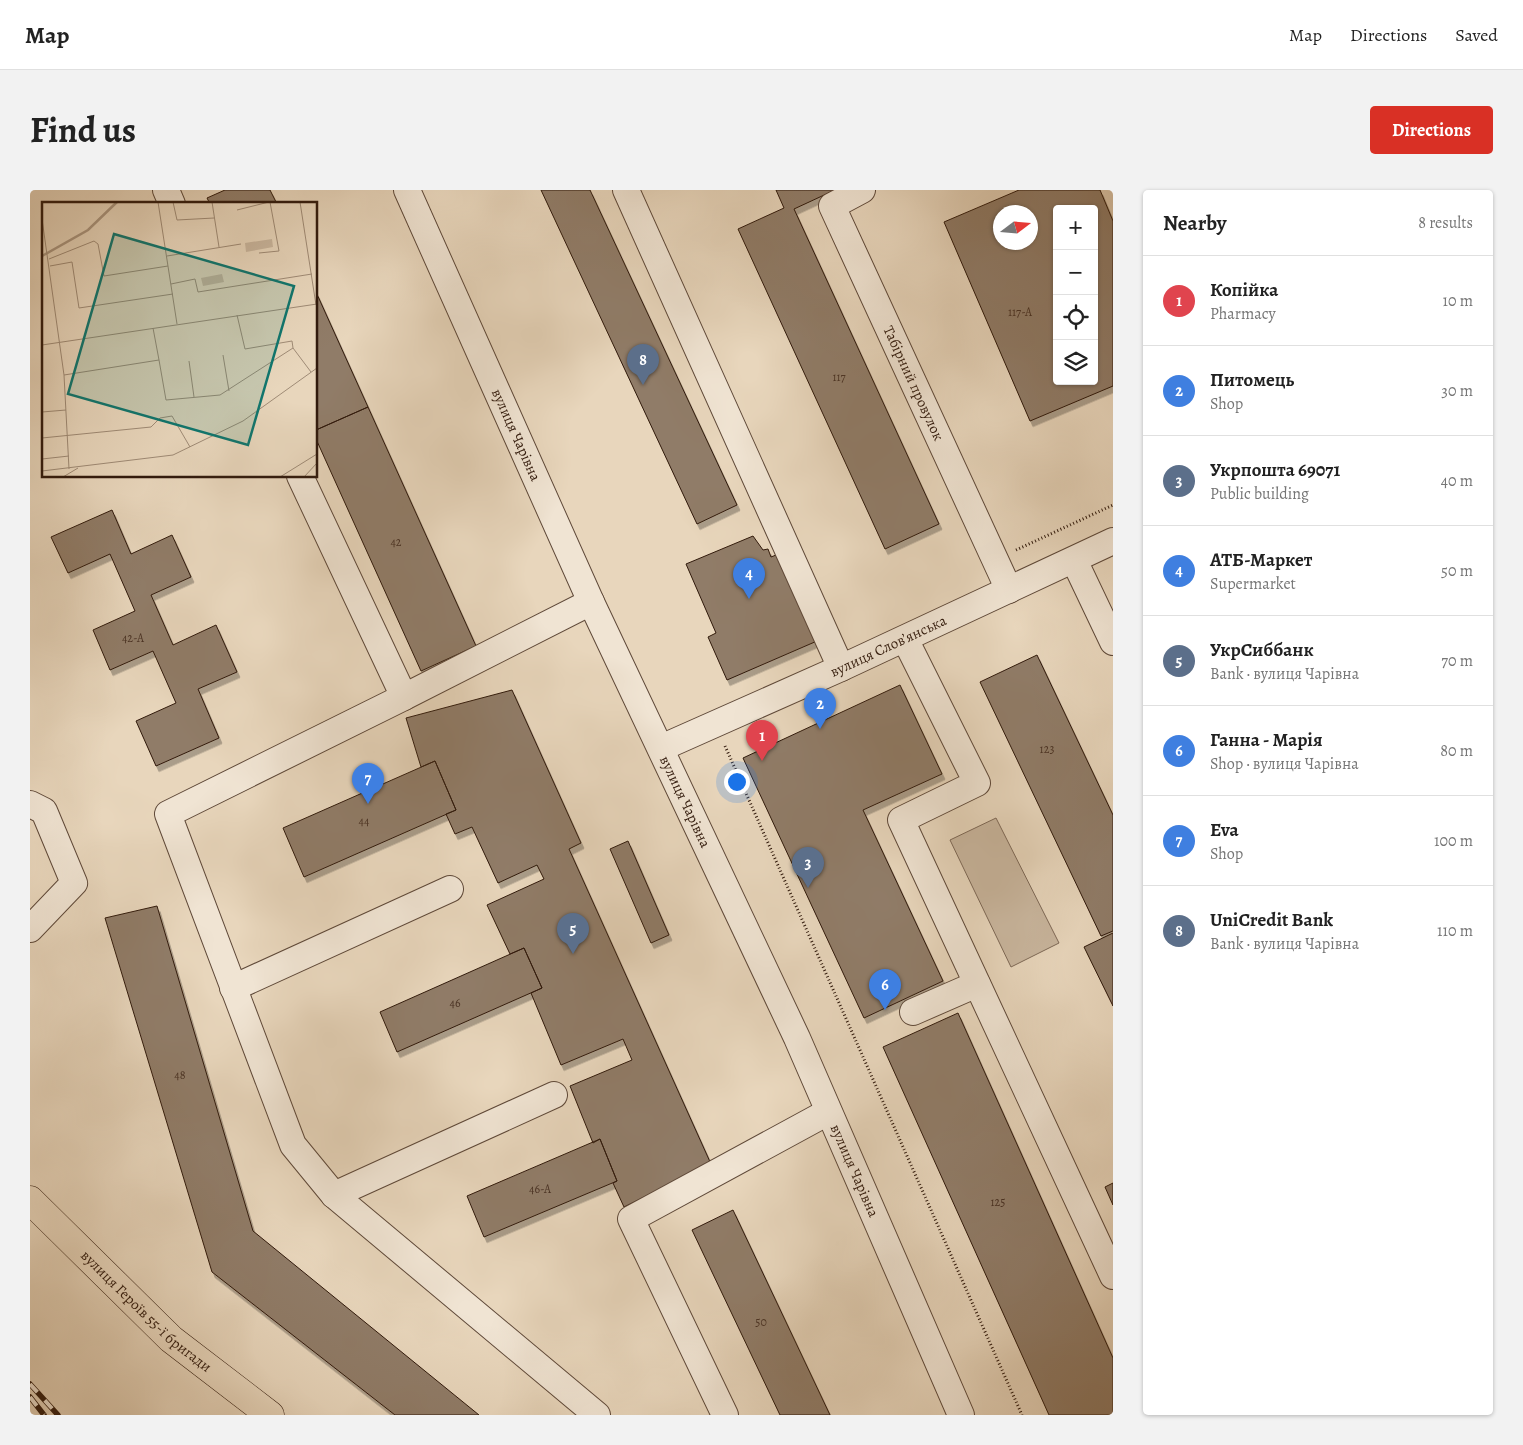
<!DOCTYPE html>
<html lang="en">
<head>
<meta charset="utf-8">
<style>
  :root { --surface:#fff; --page:#f2f2f2; --text:#222; --muted:#767676; --line:#e0e0e0; --accent:#d93025 }
  body { margin:0; font-family:Alegreya,serif; background:var(--page); color:var(--text) }
  .controls { position:absolute; right:15px; top:15px; display:grid; overflow:hidden; border-radius:5px; box-shadow:0 1px 4px #0004 }
  .controls button { width:45px; height:45px; display:grid; place-items:center; padding:0; border:0; border-bottom:1px solid var(--line); background:var(--surface); color:var(--text); font:25px sans-serif }
  .compass { position:absolute; left:963px; top:15px; width:45px; height:45px; border-radius:50%; background:var(--surface); box-shadow:0 1px 4px #0004; rotate:74deg }
  .you { position:absolute; left:706px; top:591px; width:18px; height:18px; margin:-12px; border:4px solid #fff; border-radius:50%; background:#1a73e8; box-shadow:0 0 0 8px #1a73e833 }
  .badge { display:grid; place-items:center; width:32px; height:32px; border-radius:50%; background:var(--accent); color:#fff; font-size:16px; font-weight:700 }
  .pin { position:absolute; translate:-50% -41px; filter:drop-shadow(0 1px 2px #0008) }
  .pin::after { content:''; position:absolute; top:26px; width:18px; height:15px; background:inherit; clip-path:polygon(0 0,100% 0,50% 100%) }
  .list { margin:0; padding:0; list-style:none }
  h2 { display:flex; justify-content:space-between; align-items:center; height:65px; margin:0; padding:0 20px; font-size:21px }
  h2 small { font-size:16px; font-weight:400; color:var(--muted) }
  .list li { display:grid; grid-template-columns:32px 1fr auto; gap:15px; align-items:center; box-sizing:border-box; height:90px; padding:0 20px; border-top:1px solid var(--line) }
  .list b { display:block; font-size:19px; white-space:nowrap }
  .list p { margin:0; font-size:16px; white-space:nowrap; color:var(--muted) }
  .list em { font-size:16px; font-style:normal; color:var(--muted) }
  .icon { flex:none; width:28px; height:28px; fill:none; stroke:currentColor; stroke-width:2; stroke-linecap:round; stroke-linejoin:round }
  .map { position:relative; flex:none; width:1083px; height:1225px; overflow:hidden; border-radius:5px }
  header { display:flex; align-items:center; gap:30px; box-sizing:border-box; height:70px; padding:0 25px; background:var(--surface); border-bottom:1px solid var(--line) }
  header strong { font-size:24px }
  nav { display:flex; gap:28px; margin-inline-start:auto; font-size:18px }
  .intro { display:flex; align-items:center; justify-content:space-between; box-sizing:border-box; height:120px; padding:0 30px }
  h1 { margin:0; font-size:35px }
  .button { padding:12px 22px; border-radius:5px; background:var(--accent); color:#fff; font-size:18px; font-weight:700 }
  main { display:flex; gap:30px; padding:0 30px }
  aside { flex:1; background:var(--surface); border-radius:5px; box-shadow:0 1px 4px #0004 }
  .map>svg:first-child { display:block }
  .green { fill:#c9b69e; stroke:#7d6856 }
  .building { fill:#907c68; stroke:#311a0d; fill-rule:evenodd; filter:url(#shadow) }
  .lines { fill:none; stroke-linecap:round; stroke-linejoin:round }
  .minor-casing { stroke:#5f4939; stroke-width:28 }
  .major-casing { stroke:#311a0d; stroke-width:29 }
  .path { stroke:#311a0d; stroke-width:3; stroke-dasharray:1 2.5; stroke-linecap:butt }
  .minor { stroke:#f0e4d3; stroke-width:26 }
  .major { stroke:#e8d6bc; stroke-width:28 }
  .rail-casing { stroke:#311a0d; stroke-width:5.5 }
  .rail { stroke:#f0e4d3; stroke-width:4; stroke-dasharray:11; stroke-linecap:butt }
  .labels { text-anchor:middle; stroke-width:4; stroke-linejoin:round; paint-order:stroke }
  .number-label { font-size:12px; fill:#493224 }
  .street-label { font-size:15px; fill:#311a0d; stroke:#f0e4d3 }
  .inset-river { fill:none; stroke:#aa9680; stroke-width:2.5 }
  .inset-road { fill:none; stroke:#9f8b76; stroke-width:1 }
  .view { fill:#0f766e; fill-opacity:0.15; stroke:#0f766e; stroke-width:2.5 }
  .inset-edge { fill:none; stroke:#311a0d; stroke-width:2.5 }
</style>
</head>
<body>
<header>
<strong>Map</strong>
<nav><a>Map</a><a>Directions</a><a>Saved</a></nav>
</header>
<div class="intro"><h1>Find us</h1><a class="button">Directions</a></div>
<main>
<div class="map">
<svg width="1083" height="1225" viewBox="0 0 1083 1225">
  <defs>
    <filter id="shadow"><feDropShadow dx="3" dy="5.5" stdDeviation="0" flood-color="#0004"/></filter>
  </defs>
  <rect width="100%" height="100%" fill="#e8d6bc"/>
  <filter id="stains"><feTurbulence type="fractalNoise" baseFrequency=".004" numOctaves="4"/><feColorMatrix values="0 0 0 0 .2 0 0 0 0 .09 0 0 0 0 .02 0 0 0 .5 -.17"/></filter>
  <radialGradient id="worn" r=".72"><stop offset=".6" stop-color="#630" stop-opacity="0"/><stop offset="1" stop-color="#630" stop-opacity=".3"/></radialGradient>
  <path class="green" d="M966,628L1029,753L981,777L920,650Z"/>
  <path class="building" d="M195,0H240L247,14H180L177,8Z
    M511,0H560L707,315L667,334Z
    M746,0H805L764,19L909,334L855,359L708,39L754,18Z
    M989,0H1070L1083,31V196L1000,231L914,32ZM1027,19H1064V191H1027ZM971,22H1001V52H971Z
    M286,102L338,217L286,240Z
    M338,217L446,456L391,481L286,249V240Z
    M82,320L101,364L142,345L161,387L121,405L143,455L186,435L207,482L168,499L189,548L126,576L106,531L146,513L123,461L80,480L63,440L105,421L80,364L38,383L21,347Z
    M723,346L733,360L738,359L741,367L746,365L787,451L697,490L678,447L686,443L656,374Z
    M1007,465L1083,625V741L1071,746L950,492Z
    M870,495L912,584L833,620L913,791L834,828L713,568Z
    M482,500L551,653L539,659L681,974L594,1017L583,993L587,991L570,949L563,953L540,896L602,870L593,849L531,875L501,803L512,798L494,758L480,764L457,715L514,689L507,675L468,693L442,637L425,644L416,624L426,620L405,571L391,577L376,528Z
    M405,571L426,620L274,687L253,638Z
    M598,651L639,745L621,753L580,659Z
    M127,716L223,1041L449,1225H365L182,1082L75,728Z
    M1083,743V816L1054,757Z
    M494,758L512,798L367,862L350,822Z
    M928,823L1083,1168V1225H1019L853,857Z
    M570,949L587,991L454,1047L437,1006Z
    M1083,993V1015L1075,997Z
    M703,1020L800,1225H750L662,1040Z"/>
  <g class="lines">
    <defs>
      <g id="minor">
        <path d="M136,0L142,14"/>
        <path id="s1" d="M377,0L561,412L767,848L931,1225"/>
        <path d="M596,0L811,478"/>
        <path id="s2" d="M832,0L802,16L979,400"/>
        <path d="M270,286L374,507L138,624L263,955L304,1005L567,1225"/>
        <path d="M1044,370L1083,452"/>
        <path d="M875,449L947,593L871,630L1083,1086"/>
        <path d="M374,507L561,412"/>
        <path id="s3" d="M631,558L811,478L1083,351"/>
        <path d="M0,614L14,621L44,693L0,739"/>
        <path d="M203,798L420,699"/>
        <path d="M883,822L947,794"/>
        <path d="M304,1005L524,905"/>
        <path d="M695,1225L601,1029L798,922"/>
      </g>
      <g id="major">
        <path id="s4" d="M0,1010L141,1149L240,1225"/>
      </g>
    </defs>
    <use href="#minor" class="minor-casing"/>
    <use href="#major" class="major-casing"/>
    <path class="path" d="M986,360L1083,315
      M695,556L992,1225"/>
    <use href="#minor" class="minor"/>
    <use href="#major" class="major"/>
    <defs>
      <path id="rail" d="M0,1194L28,1225
        M0,1207L14,1225"/>
    </defs>
    <use href="#rail" class="rail-casing"/>
    <use href="#rail" class="rail"/>
  </g>
  <g class="labels">
    <g class="number-label">
      <text x="990" y="126">117-А</text>
      <text x="809" y="191">117</text>
      <text x="366" y="356">42</text>
      <text x="103" y="452">42-А</text>
      <text x="1017" y="563">123</text>
      <text x="334" y="635">44</text>
      <text x="425" y="817">46</text>
      <text x="150" y="889">48</text>
      <text x="510" y="1003">46-А</text>
      <text x="968" y="1016">125</text>
      <text x="731" y="1136">50</text>
    </g>
    <g class="street-label">
      <text dy="5" stroke="none"><textPath href="#s2" startOffset="229">Табірний провулок</textPath></text>
      <text dy="5" stroke="none"><textPath href="#s1" startOffset="268">вулиця Чарівна</textPath></text>
      <text dy="5" stroke="none"><textPath href="#s3" startOffset="249">вулиця Слов’янська</textPath></text>
      <text dy="5" stroke="none"><textPath href="#s1" startOffset="672">вулиця Чарівна</textPath></text>
      <text dy="5" stroke="none"><textPath href="#s1" startOffset="1078">вулиця Чарівна</textPath></text>
      <text dy="5" stroke="none"><textPath href="#s4" startOffset="161">вулиця Героїв 55-ї бригади</textPath></text>
    </g>
  </g>
  <g transform="translate(12 12)">
    <rect width="275" height="275" fill="#e8d6bc"/>
    <path d="M230,37L231,45L204,50L203,41ZM180,72L182,80L161,84L159,76Z" fill="#c9b69e"/>
    <path class="inset-river" d="M0,54L46,28L75,0"/>
    <path class="inset-road" d="M116,0L135,122M131,0L135,18L172,16M170,0L177,45M258,0L274,103M195,8L227,0M0,17L22,173L27,267M217,51L237,49L228,0M125,54L199,42M7,57L52,39L56,42L62,74L126,64M8,64L30,60L37,106L131,92M129,82L153,77L156,90L270,72M111,126L117,158M0,143L275,102M251,146L269,170M181,153L187,189M147,159L152,195M22,173L117,158L124,198L178,193L251,146L250,139L203,147L195,113M0,210L24,208M0,236L109,225L118,216L130,214L148,245M0,257L27,254M0,269L131,253L201,219L275,166M21,275L36,266M238,275L275,252M262,275L275,261"/>
    <path class="view" d="M72,32L252,84L206,243L26,192Z"/>
    <rect width="275" height="275" class="inset-edge"/>
  </g>
  <rect width="100%" height="100%" filter="url(#stains)"/>
  <rect width="100%" height="100%" fill="url(#worn)"/>
</svg>
<div class="controls">
<button>+</button>
<button>−</button>
<button><svg class="icon" aria-label="locate" viewBox="0 0 24 24"><circle cx="12" cy="12" r="6"/><path d="M12 2v4M12 18v4M2 12h4M18 12h4"/></svg></button>
<button><svg class="icon" aria-label="layers" viewBox="0 0 24 24"><path d="M12 4l9 5-9 5-9-5zM3 14l9 5 9-5"/></svg></button>
</div>
<svg class="compass" viewBox="-18 -18 36 36"><path d="M0-13l5 13h-10z" fill="#e53935"/><path d="M0 13l5-13h-10z" fill="#767676"/></svg>
<div class="you"></div>
<div class="pin badge" style="left:732px;top:571px;background:#e0444e">1</div>
<div class="pin badge" style="left:790px;top:539px;background:#3f7fe0">2</div>
<div class="pin badge" style="left:778px;top:698px;background:#5c6f8a">3</div>
<div class="pin badge" style="left:719px;top:409px;background:#3f7fe0">4</div>
<div class="pin badge" style="left:543px;top:764px;background:#5c6f8a">5</div>
<div class="pin badge" style="left:855px;top:820px;background:#3f7fe0">6</div>
<div class="pin badge" style="left:338px;top:614px;background:#3f7fe0">7</div>
<div class="pin badge" style="left:613px;top:195px;background:#5c6f8a">8</div>
</div>
<aside>
<h2>Nearby<small>8 results</small></h2>
<ul class="list">
<li><span class="badge" style="background:#e0444e">1</span><div><b>Копійка</b><p>Pharmacy</p></div><em>10 m</em></li>
<li><span class="badge" style="background:#3f7fe0">2</span><div><b>Питомець</b><p>Shop</p></div><em>30 m</em></li>
<li><span class="badge" style="background:#5c6f8a">3</span><div><b>Укрпошта 69071</b><p>Public building</p></div><em>40 m</em></li>
<li><span class="badge" style="background:#3f7fe0">4</span><div><b>АТБ-Маркет</b><p>Supermarket</p></div><em>50 m</em></li>
<li><span class="badge" style="background:#5c6f8a">5</span><div><b>УкрСиббанк</b><p>Bank · вулиця Чарівна</p></div><em>70 m</em></li>
<li><span class="badge" style="background:#3f7fe0">6</span><div><b>Ганна - Марія</b><p>Shop · вулиця Чарівна</p></div><em>80 m</em></li>
<li><span class="badge" style="background:#3f7fe0">7</span><div><b>Eva</b><p>Shop</p></div><em>100 m</em></li>
<li><span class="badge" style="background:#5c6f8a">8</span><div><b>UniCredit Bank</b><p>Bank · вулиця Чарівна</p></div><em>110 m</em></li>
</ul>
</aside>
</main>
</body>
</html>
